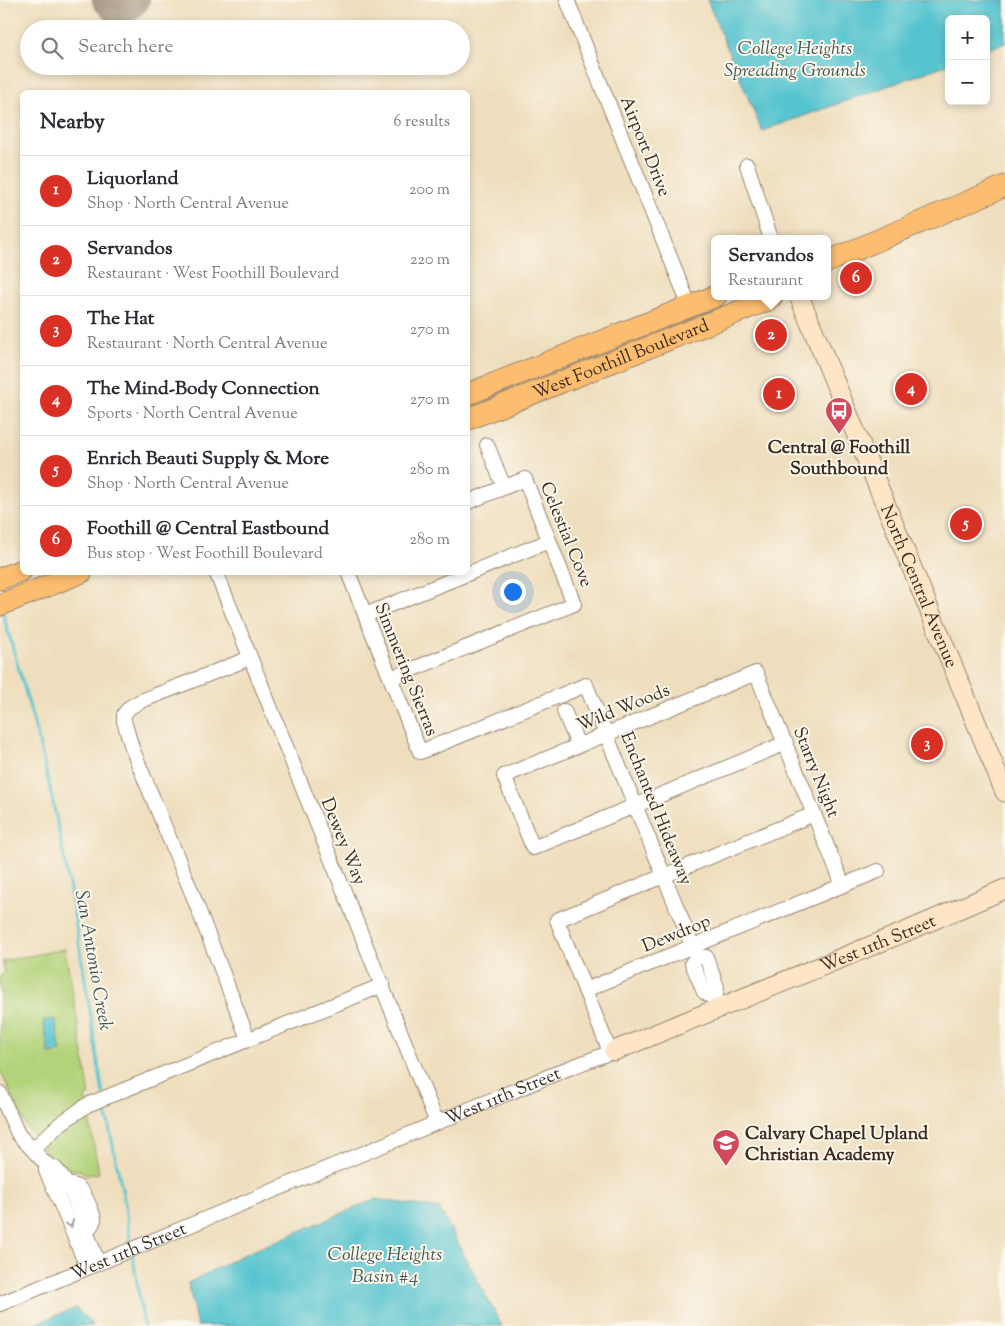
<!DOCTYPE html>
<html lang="en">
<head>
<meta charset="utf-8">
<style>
  :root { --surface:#fff; --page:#f7f7f7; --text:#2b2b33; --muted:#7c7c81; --line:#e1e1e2; --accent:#d93025 }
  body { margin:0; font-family:"Sorts Mill Goudy",serif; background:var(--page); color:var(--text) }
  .controls { position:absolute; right:15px; top:15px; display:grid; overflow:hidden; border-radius:8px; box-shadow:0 2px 8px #0003 }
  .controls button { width:45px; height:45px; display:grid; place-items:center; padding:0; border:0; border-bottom:1px solid var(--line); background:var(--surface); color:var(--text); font:25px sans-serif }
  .you { position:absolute; left:512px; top:591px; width:18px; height:18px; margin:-12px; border:4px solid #fff; border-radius:50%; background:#1a73e8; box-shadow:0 0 0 8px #1a73e833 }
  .badge { display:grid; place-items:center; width:32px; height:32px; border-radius:50%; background:var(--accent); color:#fff; font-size:16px; font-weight:700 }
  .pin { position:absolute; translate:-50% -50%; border:2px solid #fff; box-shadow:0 1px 5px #0006 }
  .popup { position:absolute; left:711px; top:235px; width:120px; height:65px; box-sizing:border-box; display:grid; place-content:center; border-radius:8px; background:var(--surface); filter:drop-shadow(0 1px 4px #0005); font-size:16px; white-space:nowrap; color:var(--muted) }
  .popup b { font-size:19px; color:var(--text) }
  .popup::after { content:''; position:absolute; left:50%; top:100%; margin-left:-10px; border:10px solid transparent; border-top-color:var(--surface) }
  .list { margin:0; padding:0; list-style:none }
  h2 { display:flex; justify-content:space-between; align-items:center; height:65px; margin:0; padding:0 20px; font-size:21px }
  h2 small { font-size:16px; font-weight:400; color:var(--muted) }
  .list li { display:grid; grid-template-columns:32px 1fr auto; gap:15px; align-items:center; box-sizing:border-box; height:70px; padding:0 20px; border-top:1px solid var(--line) }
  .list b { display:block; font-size:19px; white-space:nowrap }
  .list p { margin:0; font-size:16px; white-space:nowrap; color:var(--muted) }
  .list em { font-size:16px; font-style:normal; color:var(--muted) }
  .icon { flex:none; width:28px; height:28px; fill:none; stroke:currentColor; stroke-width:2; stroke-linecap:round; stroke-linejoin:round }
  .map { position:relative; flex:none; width:1005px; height:1326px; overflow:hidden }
  .search { position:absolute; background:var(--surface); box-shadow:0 2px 8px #0003; left:20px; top:20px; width:450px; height:55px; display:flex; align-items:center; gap:12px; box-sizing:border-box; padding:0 18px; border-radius:28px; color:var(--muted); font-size:19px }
  .panel { position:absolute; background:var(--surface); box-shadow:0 2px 8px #0003; left:20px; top:90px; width:450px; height:485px; border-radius:8px }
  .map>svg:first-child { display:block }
  .green { fill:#b3d37a; stroke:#777e4c }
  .water { fill:#57c4cf; stroke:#497776 }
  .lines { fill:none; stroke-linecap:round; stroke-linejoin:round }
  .stream { stroke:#57c4cf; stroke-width:3 }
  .taxiway { stroke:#95846e; stroke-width:30 }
  .street-casing { stroke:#95846e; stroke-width:16 }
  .secondary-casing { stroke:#95846e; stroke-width:21 }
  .primary-casing { stroke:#95846e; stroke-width:23 }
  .street { stroke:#fff; stroke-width:14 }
  .secondary { stroke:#fee5c5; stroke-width:19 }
  .primary { stroke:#fcbd6f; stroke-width:21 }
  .oneway { stroke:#a79f9a }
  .labels { text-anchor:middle; stroke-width:4; stroke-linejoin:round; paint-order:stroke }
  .street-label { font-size:18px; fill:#3b2a1e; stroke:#fbf7ec }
  .poi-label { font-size:18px; font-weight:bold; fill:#3b2a1e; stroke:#fbf7ec }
  .water-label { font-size:19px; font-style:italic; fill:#435853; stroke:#fbf7ec }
</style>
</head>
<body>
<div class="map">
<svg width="1005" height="1326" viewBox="0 0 1005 1326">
  <rect width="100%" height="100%" fill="#fbf7ec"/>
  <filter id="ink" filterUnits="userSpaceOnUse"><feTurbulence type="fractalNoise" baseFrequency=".02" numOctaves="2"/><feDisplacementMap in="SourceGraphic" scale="10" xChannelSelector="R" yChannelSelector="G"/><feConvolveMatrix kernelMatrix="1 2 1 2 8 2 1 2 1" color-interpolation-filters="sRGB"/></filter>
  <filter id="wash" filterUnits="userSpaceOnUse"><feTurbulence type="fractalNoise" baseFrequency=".0096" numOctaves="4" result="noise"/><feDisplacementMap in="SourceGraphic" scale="20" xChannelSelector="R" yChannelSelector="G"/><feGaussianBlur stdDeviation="1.12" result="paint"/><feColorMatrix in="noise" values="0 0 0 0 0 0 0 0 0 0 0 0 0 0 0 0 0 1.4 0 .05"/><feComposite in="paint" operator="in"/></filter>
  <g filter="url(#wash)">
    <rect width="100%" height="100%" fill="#efdebd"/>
    <path class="green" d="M65,949L90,1095L85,1097L99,1173L87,1175L80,1170H73L72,1168L64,1172L52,1160L26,1126L0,1070V976L4,973L3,961Z"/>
    <path class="water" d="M707,0H1005V43L986,50V19H949V64L762,131Z
      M55,1019L61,1052L49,1054L43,1021Z
      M376,1199L440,1209L502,1326H197L188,1283L238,1257Z
      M76,1308L94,1326H29Z"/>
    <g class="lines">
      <path class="stream" d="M2,611C22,679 42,747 56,817C75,908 88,1001 103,1094
        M104,1102L124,1199L131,1246
        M132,1252L144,1326"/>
      <path class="taxiway" d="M107,0L121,14L135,0"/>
    </g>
  </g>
  <g filter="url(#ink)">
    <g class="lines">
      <defs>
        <g id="street">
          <path d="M567,0L690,307"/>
          <path d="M747,165L771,239"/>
          <path d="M487,445L504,487"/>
          <path d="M216,572L437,1123"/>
          <path d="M348,572L420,752L586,685L697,957"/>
          <path d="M365,615L549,541"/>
          <path d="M391,678L574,604L525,479L468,502"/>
          <path d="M564,711L578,745"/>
          <path d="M786,743L533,848L504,776L756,673L843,885"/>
          <path d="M697,957H706L717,987L715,999L704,992L692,963Z"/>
          <path d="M585,990L557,920L814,814"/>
          <path d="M248,1039L192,893L132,748L124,721V714L130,707L141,701L250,658"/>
          <path d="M610,1052L585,990L878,871"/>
          <path d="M0,1093L18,1134L46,1164L55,1168L61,1175L73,1196L98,1263"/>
          <path d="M33,1149L60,1124L87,1105L383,985"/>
          <path d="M46,1164V1171L60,1202L87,1267"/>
          <path d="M62,1187C78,1179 85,1195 90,1207C91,1211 94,1215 94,1219C94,1224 89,1228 86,1232"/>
          <path id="s1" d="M0,1304L564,1070L614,1051"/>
        </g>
        <g id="secondary">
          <path id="s2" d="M799,296L1005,792"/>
          <path id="s3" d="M614,1051L905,932L1005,889"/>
        </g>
        <g id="primary">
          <path d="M827,262L1005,186"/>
          <path d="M468,394L716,296"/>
          <path id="s4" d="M468,419L768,300L772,296"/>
          <path d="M0,579L22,570"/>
          <path d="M0,605L82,572"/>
        </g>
      </defs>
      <use href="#street" class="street-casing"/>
      <use href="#secondary" class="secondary-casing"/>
      <use href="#primary" class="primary-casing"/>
      <use href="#street" class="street"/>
      <use href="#secondary" class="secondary"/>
      <use href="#primary" class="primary"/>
    </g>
    <defs><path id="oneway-chevron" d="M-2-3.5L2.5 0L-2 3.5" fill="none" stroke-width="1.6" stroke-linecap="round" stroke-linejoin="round" transform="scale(1.25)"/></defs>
    <use class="oneway" href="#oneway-chevron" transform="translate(70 1224) rotate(67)"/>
  </g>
  <defs>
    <symbol id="bus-pin" viewBox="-11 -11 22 30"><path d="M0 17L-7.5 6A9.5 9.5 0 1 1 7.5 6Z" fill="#d1495b" stroke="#fbf7ec"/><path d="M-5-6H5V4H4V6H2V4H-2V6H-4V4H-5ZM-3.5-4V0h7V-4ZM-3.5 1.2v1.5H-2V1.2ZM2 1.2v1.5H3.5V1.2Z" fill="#fff"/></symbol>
    <symbol id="school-pin" viewBox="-11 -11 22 30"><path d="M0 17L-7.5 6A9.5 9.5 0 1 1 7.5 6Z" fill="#d1495b" stroke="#fbf7ec"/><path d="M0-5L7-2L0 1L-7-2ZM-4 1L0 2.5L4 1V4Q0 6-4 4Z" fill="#fff"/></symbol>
  </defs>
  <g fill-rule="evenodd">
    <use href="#bus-pin" x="823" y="395" width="32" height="43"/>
    <use href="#school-pin" x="710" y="1127" width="32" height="43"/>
  </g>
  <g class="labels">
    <g class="street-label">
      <text transform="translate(646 146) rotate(68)" y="6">Airport Drive</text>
      <text dy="6" stroke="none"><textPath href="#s4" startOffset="164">West Foothill Boulevard</textPath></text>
      <text transform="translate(567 534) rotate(68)" y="6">Celestial Cove</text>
      <text dy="6" stroke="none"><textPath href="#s2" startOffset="314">North Central Avenue</textPath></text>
      <text transform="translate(407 669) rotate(68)" y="6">Simmering Sierras</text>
      <text transform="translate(623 707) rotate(-22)" y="6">Wild Woods</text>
      <text transform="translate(817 772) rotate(68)" y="6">Starry Night</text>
      <text transform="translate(657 808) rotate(68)" y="6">Enchanted Hideaway</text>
      <text transform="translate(344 841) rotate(68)" y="6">Dewey Way</text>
      <text transform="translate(676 933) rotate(-22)" y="6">Dewdrop</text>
      <text dy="6" stroke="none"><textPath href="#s3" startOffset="285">West 11th Street</textPath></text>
      <text dy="6" stroke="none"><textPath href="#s1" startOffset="544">West 11th Street</textPath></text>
      <text dy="6" stroke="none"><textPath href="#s1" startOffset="139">West 11th Street</textPath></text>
    </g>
    <g class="poi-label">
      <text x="839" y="453">Central @ Foothill<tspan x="839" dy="21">Southbound</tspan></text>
      <text x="745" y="1139" text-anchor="start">Calvary Chapel Upland<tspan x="745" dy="21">Christian Academy</tspan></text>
    </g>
    <g class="water-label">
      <text x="795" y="54">College Heights<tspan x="795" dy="22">Spreading Grounds</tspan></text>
      <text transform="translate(95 960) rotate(80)" y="7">San Antonio Creek</text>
      <text x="385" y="1260">College Heights<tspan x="385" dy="22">Basin #4</tspan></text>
    </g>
  </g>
</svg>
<div class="controls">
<button>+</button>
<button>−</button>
</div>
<div class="you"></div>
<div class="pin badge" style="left:779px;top:394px">1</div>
<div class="pin badge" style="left:771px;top:335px">2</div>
<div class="popup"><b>Servandos</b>Restaurant</div>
<div class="pin badge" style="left:927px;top:744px">3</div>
<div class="pin badge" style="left:911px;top:389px">4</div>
<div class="pin badge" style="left:966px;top:524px">5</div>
<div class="pin badge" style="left:856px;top:278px">6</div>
<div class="search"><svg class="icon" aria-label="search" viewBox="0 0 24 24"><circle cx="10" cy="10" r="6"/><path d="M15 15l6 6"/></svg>Search here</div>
<section class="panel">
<h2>Nearby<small>6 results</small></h2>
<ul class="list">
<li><span class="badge">1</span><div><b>Liquorland</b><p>Shop · North Central Avenue</p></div><em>200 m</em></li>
<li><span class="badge">2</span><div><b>Servandos</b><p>Restaurant · West Foothill Boulevard</p></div><em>220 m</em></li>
<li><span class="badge">3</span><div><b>The Hat</b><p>Restaurant · North Central Avenue</p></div><em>270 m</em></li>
<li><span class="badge">4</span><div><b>The Mind-Body Connection</b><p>Sports · North Central Avenue</p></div><em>270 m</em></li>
<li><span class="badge">5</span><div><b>Enrich Beauti Supply &amp; More</b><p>Shop · North Central Avenue</p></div><em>280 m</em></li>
<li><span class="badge">6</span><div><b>Foothill @ Central Eastbound</b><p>Bus stop · West Foothill Boulevard</p></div><em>280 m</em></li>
</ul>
</section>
</div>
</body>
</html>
